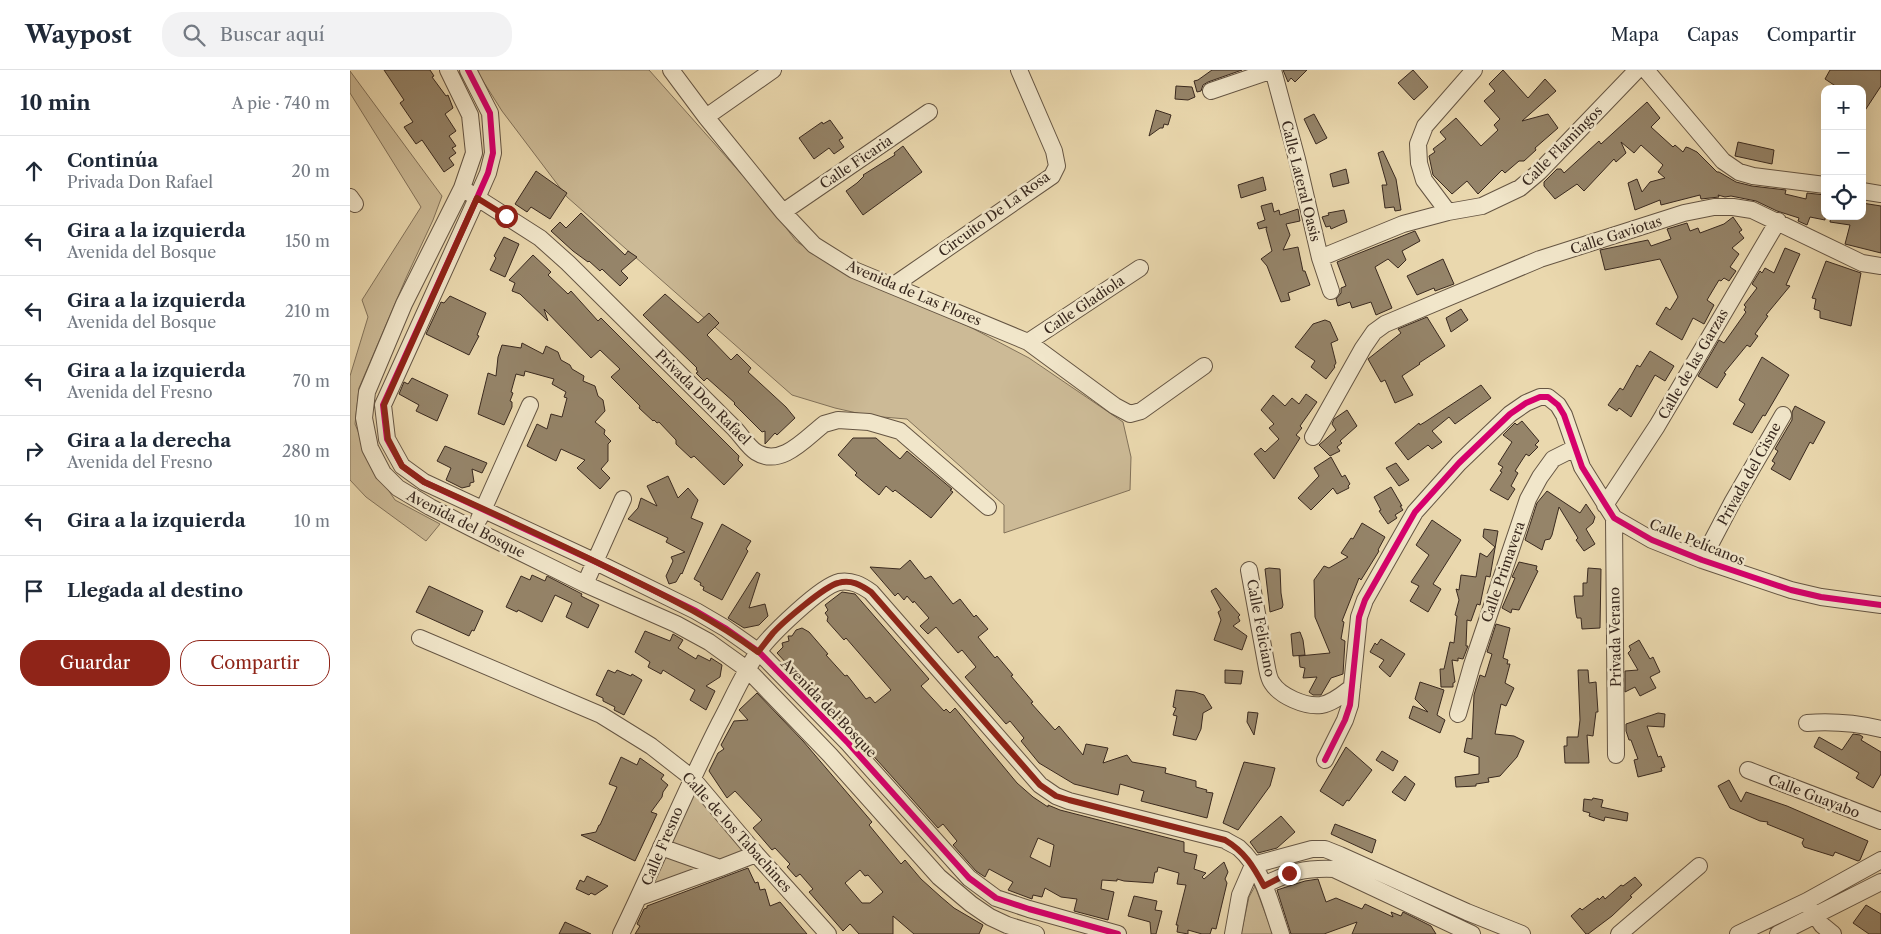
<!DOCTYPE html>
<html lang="es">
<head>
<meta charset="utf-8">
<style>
  :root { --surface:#fff; --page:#f2f2f3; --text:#1f2937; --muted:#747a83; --line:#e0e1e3; --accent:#8f2418 }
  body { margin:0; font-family:"Libre Caslon Text",serif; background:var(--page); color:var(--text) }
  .controls { position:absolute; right:15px; top:15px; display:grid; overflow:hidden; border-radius:10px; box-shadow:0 5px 20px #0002 }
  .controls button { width:45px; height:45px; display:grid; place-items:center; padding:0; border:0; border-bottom:1px solid var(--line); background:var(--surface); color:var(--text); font:25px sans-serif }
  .stop { position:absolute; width:15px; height:15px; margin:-11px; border:4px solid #8f2418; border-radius:50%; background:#fff }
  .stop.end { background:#8f2418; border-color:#fff; box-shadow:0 1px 5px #0008 }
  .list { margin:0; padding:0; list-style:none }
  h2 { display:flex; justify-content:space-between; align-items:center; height:65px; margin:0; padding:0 20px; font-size:21px }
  h2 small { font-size:16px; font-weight:400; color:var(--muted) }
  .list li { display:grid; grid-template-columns:32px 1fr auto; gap:15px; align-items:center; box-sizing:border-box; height:70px; padding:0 20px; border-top:1px solid var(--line) }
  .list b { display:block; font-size:19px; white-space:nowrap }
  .list p { margin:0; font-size:16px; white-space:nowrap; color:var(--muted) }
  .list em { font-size:16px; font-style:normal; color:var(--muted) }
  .actions { display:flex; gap:10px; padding:15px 20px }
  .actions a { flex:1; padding:11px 0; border:1px solid var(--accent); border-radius:20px; text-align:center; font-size:18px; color:var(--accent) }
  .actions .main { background:var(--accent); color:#fff }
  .icon { flex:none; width:28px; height:28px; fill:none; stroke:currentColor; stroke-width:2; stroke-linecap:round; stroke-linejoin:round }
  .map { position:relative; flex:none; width:1531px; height:864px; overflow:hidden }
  header { display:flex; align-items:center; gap:30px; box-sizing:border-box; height:70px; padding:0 25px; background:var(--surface); border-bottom:1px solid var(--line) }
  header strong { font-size:24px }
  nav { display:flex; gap:28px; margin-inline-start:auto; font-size:18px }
  .search { width:350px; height:45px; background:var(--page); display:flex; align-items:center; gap:12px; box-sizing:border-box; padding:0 18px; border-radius:20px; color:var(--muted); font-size:19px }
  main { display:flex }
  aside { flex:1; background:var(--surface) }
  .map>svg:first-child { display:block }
  .green { fill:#ccba96; stroke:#82725a }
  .building { fill:#958469; stroke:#39291f; fill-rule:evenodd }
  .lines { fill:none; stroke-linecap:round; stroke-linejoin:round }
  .minor-casing { stroke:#655543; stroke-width:18 }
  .minor { stroke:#f1e6ca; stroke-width:16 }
  .cycleway-casing { stroke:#f1e6ca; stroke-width:9 }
  .cycleway { stroke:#d6006c; stroke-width:6 }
  .route { stroke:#8f2418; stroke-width:6 }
  .labels { text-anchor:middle; stroke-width:5; stroke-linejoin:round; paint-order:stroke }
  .street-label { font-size:14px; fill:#39291f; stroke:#f1e6ca }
</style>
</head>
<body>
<header>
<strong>Waypost</strong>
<div class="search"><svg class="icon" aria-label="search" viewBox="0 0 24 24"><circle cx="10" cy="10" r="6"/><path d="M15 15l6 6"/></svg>Buscar aquí</div>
<nav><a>Mapa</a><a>Capas</a><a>Compartir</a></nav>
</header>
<main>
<aside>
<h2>10 min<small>A pie · 740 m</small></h2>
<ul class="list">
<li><svg class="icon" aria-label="ahead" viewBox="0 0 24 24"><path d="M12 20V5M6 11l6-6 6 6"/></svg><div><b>Continúa</b><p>Privada Don Rafael</p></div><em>20 m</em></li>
<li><svg class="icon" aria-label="left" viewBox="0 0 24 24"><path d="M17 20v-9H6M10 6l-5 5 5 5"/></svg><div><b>Gira a la izquierda</b><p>Avenida del Bosque</p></div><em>150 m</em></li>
<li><svg class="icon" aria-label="left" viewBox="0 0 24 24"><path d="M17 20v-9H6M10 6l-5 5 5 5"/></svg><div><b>Gira a la izquierda</b><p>Avenida del Bosque</p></div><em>210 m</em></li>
<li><svg class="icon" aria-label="left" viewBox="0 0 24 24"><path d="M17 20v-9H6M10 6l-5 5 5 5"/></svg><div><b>Gira a la izquierda</b><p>Avenida del Fresno</p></div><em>70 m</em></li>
<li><svg class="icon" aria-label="right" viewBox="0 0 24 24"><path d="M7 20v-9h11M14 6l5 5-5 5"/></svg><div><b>Gira a la derecha</b><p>Avenida del Fresno</p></div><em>280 m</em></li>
<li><svg class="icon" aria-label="left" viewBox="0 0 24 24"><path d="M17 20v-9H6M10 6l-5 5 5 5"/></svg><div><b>Gira a la izquierda</b></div><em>10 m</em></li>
<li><svg class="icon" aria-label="arrive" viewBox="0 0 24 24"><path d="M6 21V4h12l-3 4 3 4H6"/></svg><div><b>Llegada al destino</b></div></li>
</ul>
<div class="actions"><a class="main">Guardar</a><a>Compartir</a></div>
</aside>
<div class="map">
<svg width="1531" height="864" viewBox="0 0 1531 864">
  <rect width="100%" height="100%" fill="#ead8ae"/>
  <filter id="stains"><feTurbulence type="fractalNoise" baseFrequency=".004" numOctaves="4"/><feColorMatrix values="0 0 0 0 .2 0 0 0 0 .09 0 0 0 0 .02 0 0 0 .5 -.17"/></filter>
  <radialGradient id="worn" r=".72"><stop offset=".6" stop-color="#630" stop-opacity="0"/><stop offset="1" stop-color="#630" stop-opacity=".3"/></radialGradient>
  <path class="green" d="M126,0H299L418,134L446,171L484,197L622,258L679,288L773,352L781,387L780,420L654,463V435L557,349L520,346L485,338L442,325L217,127L152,41Z
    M0,1L92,126L83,150L56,208L9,318L5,354L23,397L45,430L90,454L76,471L16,427L0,410V306L18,247L12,230L71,137L0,23Z
    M342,708L406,784L290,827Z
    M905,816L923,864H891L899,827Z"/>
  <path class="building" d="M34,0H80L84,6L82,7L96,26L98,25L103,38L95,44L106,61L99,66L106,76L102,78L106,83L99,88L104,95L94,102L72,70L66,74L54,57L63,52L50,33L54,30Z
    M862,0H892L858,12L853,15L851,21L847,22L844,11L848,10Z
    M933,0H957L945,12L941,8L938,12Z
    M1063,0L1078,17L1064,30L1048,13Z
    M1153,0L1178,28L1195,9L1206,21L1172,51L1198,44L1208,58L1185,78L1186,80L1174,91H1169L1155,103L1152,100L1128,124L1117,111L1102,124L1083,105L1079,86L1085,82L1083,79L1096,69L1090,62L1106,48L1131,76L1148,60L1144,55L1150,49L1134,31L1145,21L1139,14Z
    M1480,0H1531V16L1512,45V19H1490L1475,9Z
    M826,16L842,17L845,27L838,30L825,29Z
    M1297,32L1310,48L1301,57L1323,77L1325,75L1333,82L1336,77L1339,78L1347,82L1367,102H1369L1386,112L1402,116L1436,120L1435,124L1456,129L1457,123L1475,125V150L1460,147L1457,155L1448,151L1449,148L1427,141L1406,131L1381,126L1375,127L1368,125L1369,127L1351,129L1350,125L1311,135L1310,130L1285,140L1278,113L1287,109L1292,122L1300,112L1315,108L1308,102L1313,95L1291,75L1284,83L1271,72L1276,83L1266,92L1264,89L1234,121L1227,114L1205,129L1194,116V112L1207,99H1211L1214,103L1249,71L1251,74Z
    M806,40L821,45L818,55L814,54L813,58H810L799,66Z
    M964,44L977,68L966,74L954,49Z
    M480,50L493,68L489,70L494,77L484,84L479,78L464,89L449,68L472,52L473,54Z
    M1388,72L1424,80L1422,94L1385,86Z
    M553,76L572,102L513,145L496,121L507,113L514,106L513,105L545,85L544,83Z
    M1033,81L1046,109L1051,140L1045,141L1044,137L1035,138L1032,115H1037L1028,83Z
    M996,99L999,113L983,117L980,104Z
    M186,101L217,123L200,149L181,137L177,142L165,134Z
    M913,107L916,120L891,128L888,115Z
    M922,133L924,142L929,140L930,145L948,139L950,151L936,154L940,165L933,180L948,177L953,201H955L960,215L938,223L940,230L931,232L917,196L911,189L922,181L916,159L917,157L909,159L907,153L915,150L911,136Z
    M1512,133L1531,136V183L1495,174L1500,155L1480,152L1481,146H1512Z
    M994,140L997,152L981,159L980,156L976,157L972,147L979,145L978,143Z
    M231,143L275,185L278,181L287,187L271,201L278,208L270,216L252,199L250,201L239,191L238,192L223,181L201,161L210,152L216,158Z
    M1383,147L1392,160L1389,162L1394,168L1382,178L1389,184L1380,197L1386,201L1379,211L1374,208L1371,211L1369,210L1357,230L1364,235L1354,254L1343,248L1332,270L1306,254L1316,237L1320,240L1328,227L1310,189L1255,200L1250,180L1298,170L1301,176L1321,169L1317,159L1337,153L1340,161L1348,158L1350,163L1374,154Z
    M1065,161L1070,171L1052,181L1056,190L1048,198L1038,189L1025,197L1042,238L1026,245L1021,232L1002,238L1000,232L988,236L986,229L991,223V218L996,216L987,192Z
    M154,167L169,174L155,207L140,200L146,188L144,186Z
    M1435,178L1450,184L1436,215L1440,216L1416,245L1418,246L1405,264L1408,266L1400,277L1397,275L1374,303L1376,304L1367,318L1348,306L1369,270L1374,273L1396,242L1394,240L1396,237L1394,235L1407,218L1402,214L1410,201L1412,203L1415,198L1424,203Z
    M183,185L201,202L198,205L218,224L221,221L248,251L251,248L389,386L388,390L393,395L374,415L344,386L341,388L326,374V370L309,352L307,353L304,350L303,351L289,338L290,336L261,307L270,299L250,280L241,288L194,239L198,251L170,224L162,221L165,213L159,210Z
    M1093,189L1104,214L1085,221L1084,218L1067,225L1057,206Z
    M1476,191L1511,203L1501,256L1470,248V241L1464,239L1466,229L1462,228Z
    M315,224L348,253L359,243L369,253L357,265L381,290L387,284L401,298L398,302L436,337L445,348L427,365L425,363L415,374V361L412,362L384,334L385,333L357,308L354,311L346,303L348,302L346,299L347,298L293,245Z
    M100,226L136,243L127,265L129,266L119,285L76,264L91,232L94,233Z
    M1111,239L1118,250L1101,262L1096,248Z
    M1077,247L1095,276L1069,293L1070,294L1052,306L1063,325L1045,333L1035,310L1031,312L1018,289L1051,263L1048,259Z
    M975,250L980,252L988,270L981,273L986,293L984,296L985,297L976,309L961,297L965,291L945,277L963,254Z
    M172,273L193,284L196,276L208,282L211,290L220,295L222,299L234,306L233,311L245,316L248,326L253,330L255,341L245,352L255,360L254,364L261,371L258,374V391L251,399L260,408L250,419L227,398L235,390L211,379L206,391L177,376L187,354L197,359L201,344L212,347L217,328L214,327L216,322L202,314L204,309L175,301L174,306L166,304L161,322L163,323L160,331L162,332V337L154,355L128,344L138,303L146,306L148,287L152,275L171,278Z
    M1300,281L1324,296L1315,311L1305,305L1281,347L1269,338L1267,341L1258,335L1270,318L1273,320L1287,295L1290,297Z
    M1412,287L1439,305L1415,346L1413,345L1402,363L1383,354L1395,334L1389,330Z
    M62,308L98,325L87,351L66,341L69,335L49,324L54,312L58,314Z
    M1131,315L1141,328L1105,354L1099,347L1082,361L1092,372L1082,379L1078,375L1058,390L1045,373L1069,353L1070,355L1075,352Z
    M956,324L967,332L950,356L952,358L946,365L950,368L924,409L904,384L911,378L915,382L929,369L919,358L924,354L911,340L923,325L935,336L942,328L949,334Z
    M1445,336L1475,352L1463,374L1460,372L1440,410L1421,399L1425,393L1422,391L1428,381L1425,379L1442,350V342Z
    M997,340L1007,356L990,371L992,373L987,377L990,381L980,386L969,375L986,360L982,354L984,349Z
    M1172,351L1189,371L1185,375L1188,377L1179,386L1176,384L1165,401L1168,403L1161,416L1165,419L1158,430L1140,420L1152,402L1150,401L1153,397L1148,394L1162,372L1153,365L1165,353L1167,355Z
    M503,368H526L550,389L557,381L602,419L600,420L603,422L581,448L545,420L543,422L536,416L529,425L505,405L507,403L488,385Z
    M95,376L137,393L132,403L122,399L124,412L120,413V416L112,418L96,410L101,398L87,391Z
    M981,387L992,407L995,405L1000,414L998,416L999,418L987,424L983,418L961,440L948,428L969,406L964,398Z
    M1046,393L1059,410L1049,416L1036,398Z
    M318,406L328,428L338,418L348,430L341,448L353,453L332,504L331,503L326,512L319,514L316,506L323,491L321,487L335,482L316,472L318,468L278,449L288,438L291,428L307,436L297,416Z
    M1041,417L1052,436H1050L1053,440L1045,445L1047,448L1038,454L1029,441L1031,440L1024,427Z
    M1197,421L1230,443L1236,434L1245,447L1243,453L1236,459L1245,474L1234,481L1226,470L1228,468L1209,437L1202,465L1200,469L1195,470L1192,480L1175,470L1187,433Z
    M1082,450L1111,470L1083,514L1091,519L1078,542L1060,531L1069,516L1061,512L1079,485L1066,475Z
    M1012,453L1035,467L1028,480L1029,481L1011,510L1009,508L992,551L994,552L991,569L995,571L993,604L981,608L971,625H963L959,622L967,607L953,608L955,598L950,597L949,586L980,583L965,547L964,510L974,496L979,498L998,487L991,483L1001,468L1003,469Z
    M372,454L401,471L396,479L398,481L372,530L353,520L354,517L350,515L351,513L344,509Z
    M1134,459L1148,461L1140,507L1136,506L1130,535L1127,534L1121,551L1117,550L1116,576H1118L1113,589L1108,588V591L1102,590L1105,612L1103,613V617H1091L1090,599H1094L1100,572L1104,573L1107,546L1105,545L1109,530L1106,519L1109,520L1111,505L1126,507L1130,483L1137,487L1145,477L1133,467Z
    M560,490L575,509L581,506L603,534L610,529L624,547L626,545L638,559L628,567L645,588L647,586L663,605L661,606L683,632L681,633L705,660L709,656L733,685L736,674L758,678L753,693L777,685L782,692L816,698L815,703L846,711V717L857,720L856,722L863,723L857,748L791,731L794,721L770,714L768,725L724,714L689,693L671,671L674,668L660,651L656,654L615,607L626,597L612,580L608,583L586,557L578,564L570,556L579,548L564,531L563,533L557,526L554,530L548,523L545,526L520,497L550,499Z
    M1169,492L1187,496L1186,500L1188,501L1169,540L1162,539L1161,543L1152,538L1165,508L1162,507Z
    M919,498L930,499L931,523L933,535L932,538L920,542L915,499Z
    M1238,498L1251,499L1250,558L1232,559L1231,548H1227L1226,544L1224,526H1233V513H1237Z
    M407,502L410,504L399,538L415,534L418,546L409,555L394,558L378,548Z
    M182,505L195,511L197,506L232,524L231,526L249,535L238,558L216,547L222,533L205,525L192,552L168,540L167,542L156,537L171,506L180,510Z
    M79,516L133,541L124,561L122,560L119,566L66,542Z
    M866,518L890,545L888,547L890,551L883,556L897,566L892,580L864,570L871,550L868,542L871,540L861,521Z
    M492,522L505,524L579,609L571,616L594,641L596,639L600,643L605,638L667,713L683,727L698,737V735L710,740L834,772V782L847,785L844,799L856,803L852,807L854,809L874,792L878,802L875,809L877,813L866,859L862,858L860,864H852L838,860V864L827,862L828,855H826L836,815L827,814L829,803L808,797L807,802H805L803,813L774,811L767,809V811L752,810L751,819L764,822L758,850L724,841L727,829L711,827L695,818L692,827L683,825L682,829L658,820L663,812L639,799L635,807L626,801L603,775L607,771L593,754L588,758L441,594L439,596L427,583L433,577L432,573L439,571L438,566H442L446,560L452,558L459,562L478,584L476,585L495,606L497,605L516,629L520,627L525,633L541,620L496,568L494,570L477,551L478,547L475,543L478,540L475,535ZM688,768L704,775L700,797L680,787Z
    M1146,554L1160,558L1153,588L1158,590L1157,594H1160L1155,613L1164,618L1156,636L1151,634L1145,664L1164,666L1174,671L1167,687L1150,706L1138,708L1139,712L1126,714V716L1106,717L1105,707L1129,704V687L1114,682L1117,668L1122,669L1124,625L1130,605L1135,607L1142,584L1137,582Z
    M295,561L320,571L323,564L333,570L328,578L346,589L348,585L360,591L361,588L372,595L370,607L356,616L365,621L356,640L340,630L345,620L313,600L311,604L298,597L300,592L285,582Z
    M950,562L953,570L955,585L943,586L941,564Z
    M1031,569L1055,584L1040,607L1029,597L1034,590L1020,582L1025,573L1027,575Z
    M1289,570L1300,589L1303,587L1310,602L1300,607L1306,618L1290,626L1285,617L1275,622V601L1288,600L1278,583L1281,580L1279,576Z
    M258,600L265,603L267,600L281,606L282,604L292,610L274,645L264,640L265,637L253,631V628L246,625Z
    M875,600L893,601L891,614L875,613Z
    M1228,600H1238L1239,613L1246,612L1248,642H1246L1243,666L1237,665L1239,693H1215L1214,676H1217V667H1228L1230,650Z
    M1070,612L1094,620L1087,645L1095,650L1090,663L1059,648L1063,636L1078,642L1065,629Z
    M826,620L845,622L854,625L862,638L853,643L851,659L846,670L823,665L827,646L823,645L826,638L823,637Z
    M407,623L453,671L522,752L519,755L551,794L555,790L571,809L591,827L604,838L633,855L629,864H564L543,846V864H509L500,854L493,861L459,822L463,819L450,804L446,807L437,797L440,794L425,778L422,780L403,758L412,750L385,721L377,728L359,701L368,683L374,679L371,675L384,651L398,650L389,640ZM510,800L515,806L518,805L533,822L520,833H512L495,813Z
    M898,642L908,643L904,665L897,652Z
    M1308,643L1315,644L1314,657L1297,656L1307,684L1308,687L1311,686L1315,697L1311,698L1312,701L1288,707L1284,690L1288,689L1281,670H1279L1276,661V654Z
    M1503,664L1510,665L1513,667L1511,670L1531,682V704L1523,718L1506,708L1509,703L1464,677L1469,667L1492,680Z
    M996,677L1022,700L999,731L997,730L993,736L970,721Z
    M1032,681L1048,691L1043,701L1026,690Z
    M271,687L287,695L290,688L314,705L311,709L318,715L313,722L312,727L301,742L307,744L285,791L231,765L246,762L249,755H250L267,717L259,714Z
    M894,692L925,698L920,716L888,760L873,753Z
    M1055,706L1065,714L1055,731L1042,722Z
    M1379,710L1391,732L1396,722L1437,736L1518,771L1510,790L1508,791L1485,782L1483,786L1454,777L1452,773L1454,769L1417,754L1418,752L1410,751L1380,738L1368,716Z
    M1243,728L1253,730L1251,737L1278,743L1277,751L1255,747L1254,751L1239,746L1240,743L1233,741L1234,729L1242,730Z
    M931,746L945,762L927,778L908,783L900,772Z
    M985,754L1026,770L1022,783L981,764Z
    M398,798L405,813L408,812L410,820L415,819L420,836L430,832L457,864H285L290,856L287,854L294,839L297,838V836Z
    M237,806L258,816L245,825L241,823L239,825L226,819L230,810L234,812Z
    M1285,807L1292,815L1280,826L1282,827L1262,846L1238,864H1236L1221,846L1230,838L1232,840L1248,828L1249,830L1253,826L1255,829L1271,815L1273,816Z
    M968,809L976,832L986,828L1012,839L1015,834L1043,847L1041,842L1051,846L1053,842L1081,856L1086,864H1002L1007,852L974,864H941L927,820L955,811Z
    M784,826L807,831L805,840L812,841L806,864H801L800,852L778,846Z
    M1516,835L1531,844V864H1519L1503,853Z
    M215,852L241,864H209Z"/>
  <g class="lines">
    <defs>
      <path id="minor" d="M98,0L120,45L124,83L112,118L54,234L17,322L14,348L20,378L33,403L48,418L80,437L123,459L235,514L326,554L359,572L398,600L480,685L589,807L621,834L640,847L657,855L686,864
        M118,0L140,43L143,83L138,103L127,128L33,335L37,369L52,396L74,412L246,492L346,541L375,558L409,582L498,673L619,808L646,828L679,839L768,864
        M321,0L356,47L433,142L464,175L504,200L678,272L765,336L780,344L791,341L854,296
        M923,0L947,89L970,188L981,221
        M1296,0L1373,91L1389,102L1403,106L1475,115
        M861,21L923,0
        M356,47L423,0
        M1512,121L1531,124
        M118,122L190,168L218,193L384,358C391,365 398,377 406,382C431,398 456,368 474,354L488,350L519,352L550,361L638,437
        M0,127L5,134
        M433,142L579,42
        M1098,142L1074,110L1069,93L1068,74L1075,56L1124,0
        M970,188L1053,154L1098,142L1132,136L1170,118L1189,102L1287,0
        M544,215L702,106L707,96L704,81L669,0
        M678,272L790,198
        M963,367L1013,278L1024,262L1035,254L1190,189L1334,143L1364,137H1383L1402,140L1512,193L1531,196
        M1255,435L1307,356L1428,151
        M1264,448L1266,685
        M129,449L180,335
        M1352,490L1383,431L1433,345
        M899,500L917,598C918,603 919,609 922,613C930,626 955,637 971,635C983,633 993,624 1002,617
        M235,514L273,429
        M70,568L251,645L301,676L342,708L406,784L478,864
        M1108,644L1122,595L1178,429L1190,407L1203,389L1225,378
        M1457,653C1483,651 1506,653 1531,659
        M975,690L995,650L1000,635L1009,547L1015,530L1065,442L1109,393L1160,344L1176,333L1190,327H1198L1208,335L1214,345L1232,397L1264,448L1302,470L1352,490L1441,520L1471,527L1531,535
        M1398,700L1531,751
        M311,777L370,798L406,784
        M914,815C940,802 954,798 984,799L1122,864
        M290,827L370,798
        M1460,838L1472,855L1483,864
        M271,864C305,794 334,723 369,654C382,630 393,603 409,581C421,564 471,516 489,512C502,510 511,515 521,522L690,715L706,726L719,731L875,770C879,773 885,775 889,778C913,799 921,835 931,864
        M883,864L890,825L903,795L962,779H975L990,785L1117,842L1172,864
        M1269,864L1349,796
        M1388,864L1457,831L1531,790
        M1428,864L1531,812"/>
    </defs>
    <use href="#minor" class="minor-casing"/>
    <use href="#minor" class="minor"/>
    <defs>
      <path id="cycleway" d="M118,0L140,43L143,83L138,103L127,128L33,335L37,369L52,396L74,412L246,492L346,541L375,558L409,582L498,673L619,808L646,828L679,839L768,864
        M975,690L995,650L1000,635L1009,547L1015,530L1065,442L1109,393L1160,344L1176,333L1190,327H1198L1208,335L1214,345L1232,397L1264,448L1302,470L1352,490L1441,520L1471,527L1531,535"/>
    </defs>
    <use href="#cycleway" class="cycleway-casing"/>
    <use href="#cycleway" class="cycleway"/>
  </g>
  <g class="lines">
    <path class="route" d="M156,146L127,128L34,335L38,369L52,396L74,412C141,442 208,473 273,505C322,529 364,550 408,582C413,576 418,569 423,563C433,552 475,516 488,513C501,509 511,515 521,522L690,715L706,726L719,730L875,770C895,782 903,796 914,816L939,803"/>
  </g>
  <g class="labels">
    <g class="street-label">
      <text transform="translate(1212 76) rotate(-45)" y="5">Calle Flamingos</text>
      <text transform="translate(506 92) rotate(-34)" y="5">Calle Ficaria</text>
      <text transform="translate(951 111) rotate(76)" y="5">Calle Lateral Oasis</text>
      <text transform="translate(644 144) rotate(-36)" y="5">Circuito De La Rosa</text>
      <text transform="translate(1266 165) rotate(-18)" y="5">Calle Gaviotas</text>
      <text transform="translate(564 223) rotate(23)" y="5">Avenida de Las Flores</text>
      <text transform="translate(734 235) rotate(-34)" y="5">Calle Gladiola</text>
      <text transform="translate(1343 294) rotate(-60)" y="5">Calle de las Garzas</text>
      <text transform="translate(353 327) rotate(45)" y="5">Privada Don Rafael</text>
      <text transform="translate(1399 404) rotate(-61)" y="5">Privada del Cisne</text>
      <text transform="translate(116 454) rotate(27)" y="5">Avenida del Bosque</text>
      <text transform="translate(1347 472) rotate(22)" y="5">Calle Pelícanos</text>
      <text transform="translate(1153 502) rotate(-71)" y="5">Calle Primavera</text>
      <text transform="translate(911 558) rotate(79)" y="5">Calle Feliciano</text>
      <text transform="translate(1265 567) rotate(-91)" y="5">Privada Verano</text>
      <text transform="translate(479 638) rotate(46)" y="5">Avenida del Bosque</text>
      <text transform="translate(1464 726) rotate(21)" y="5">Calle Guayabo</text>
      <text transform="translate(387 762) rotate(48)" y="5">Calle de los Tabachines</text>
      <text transform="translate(312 776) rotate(-67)" y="5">Calle Fresno</text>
    </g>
  </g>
  <rect width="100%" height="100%" filter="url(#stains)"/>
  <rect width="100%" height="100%" fill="url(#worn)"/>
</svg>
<div class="controls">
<button>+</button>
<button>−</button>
<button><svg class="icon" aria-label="locate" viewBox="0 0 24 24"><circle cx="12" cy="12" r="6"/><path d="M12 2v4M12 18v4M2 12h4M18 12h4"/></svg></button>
</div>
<div class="stop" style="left:156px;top:146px"></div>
<div class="stop end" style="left:939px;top:803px"></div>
</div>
</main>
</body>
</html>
